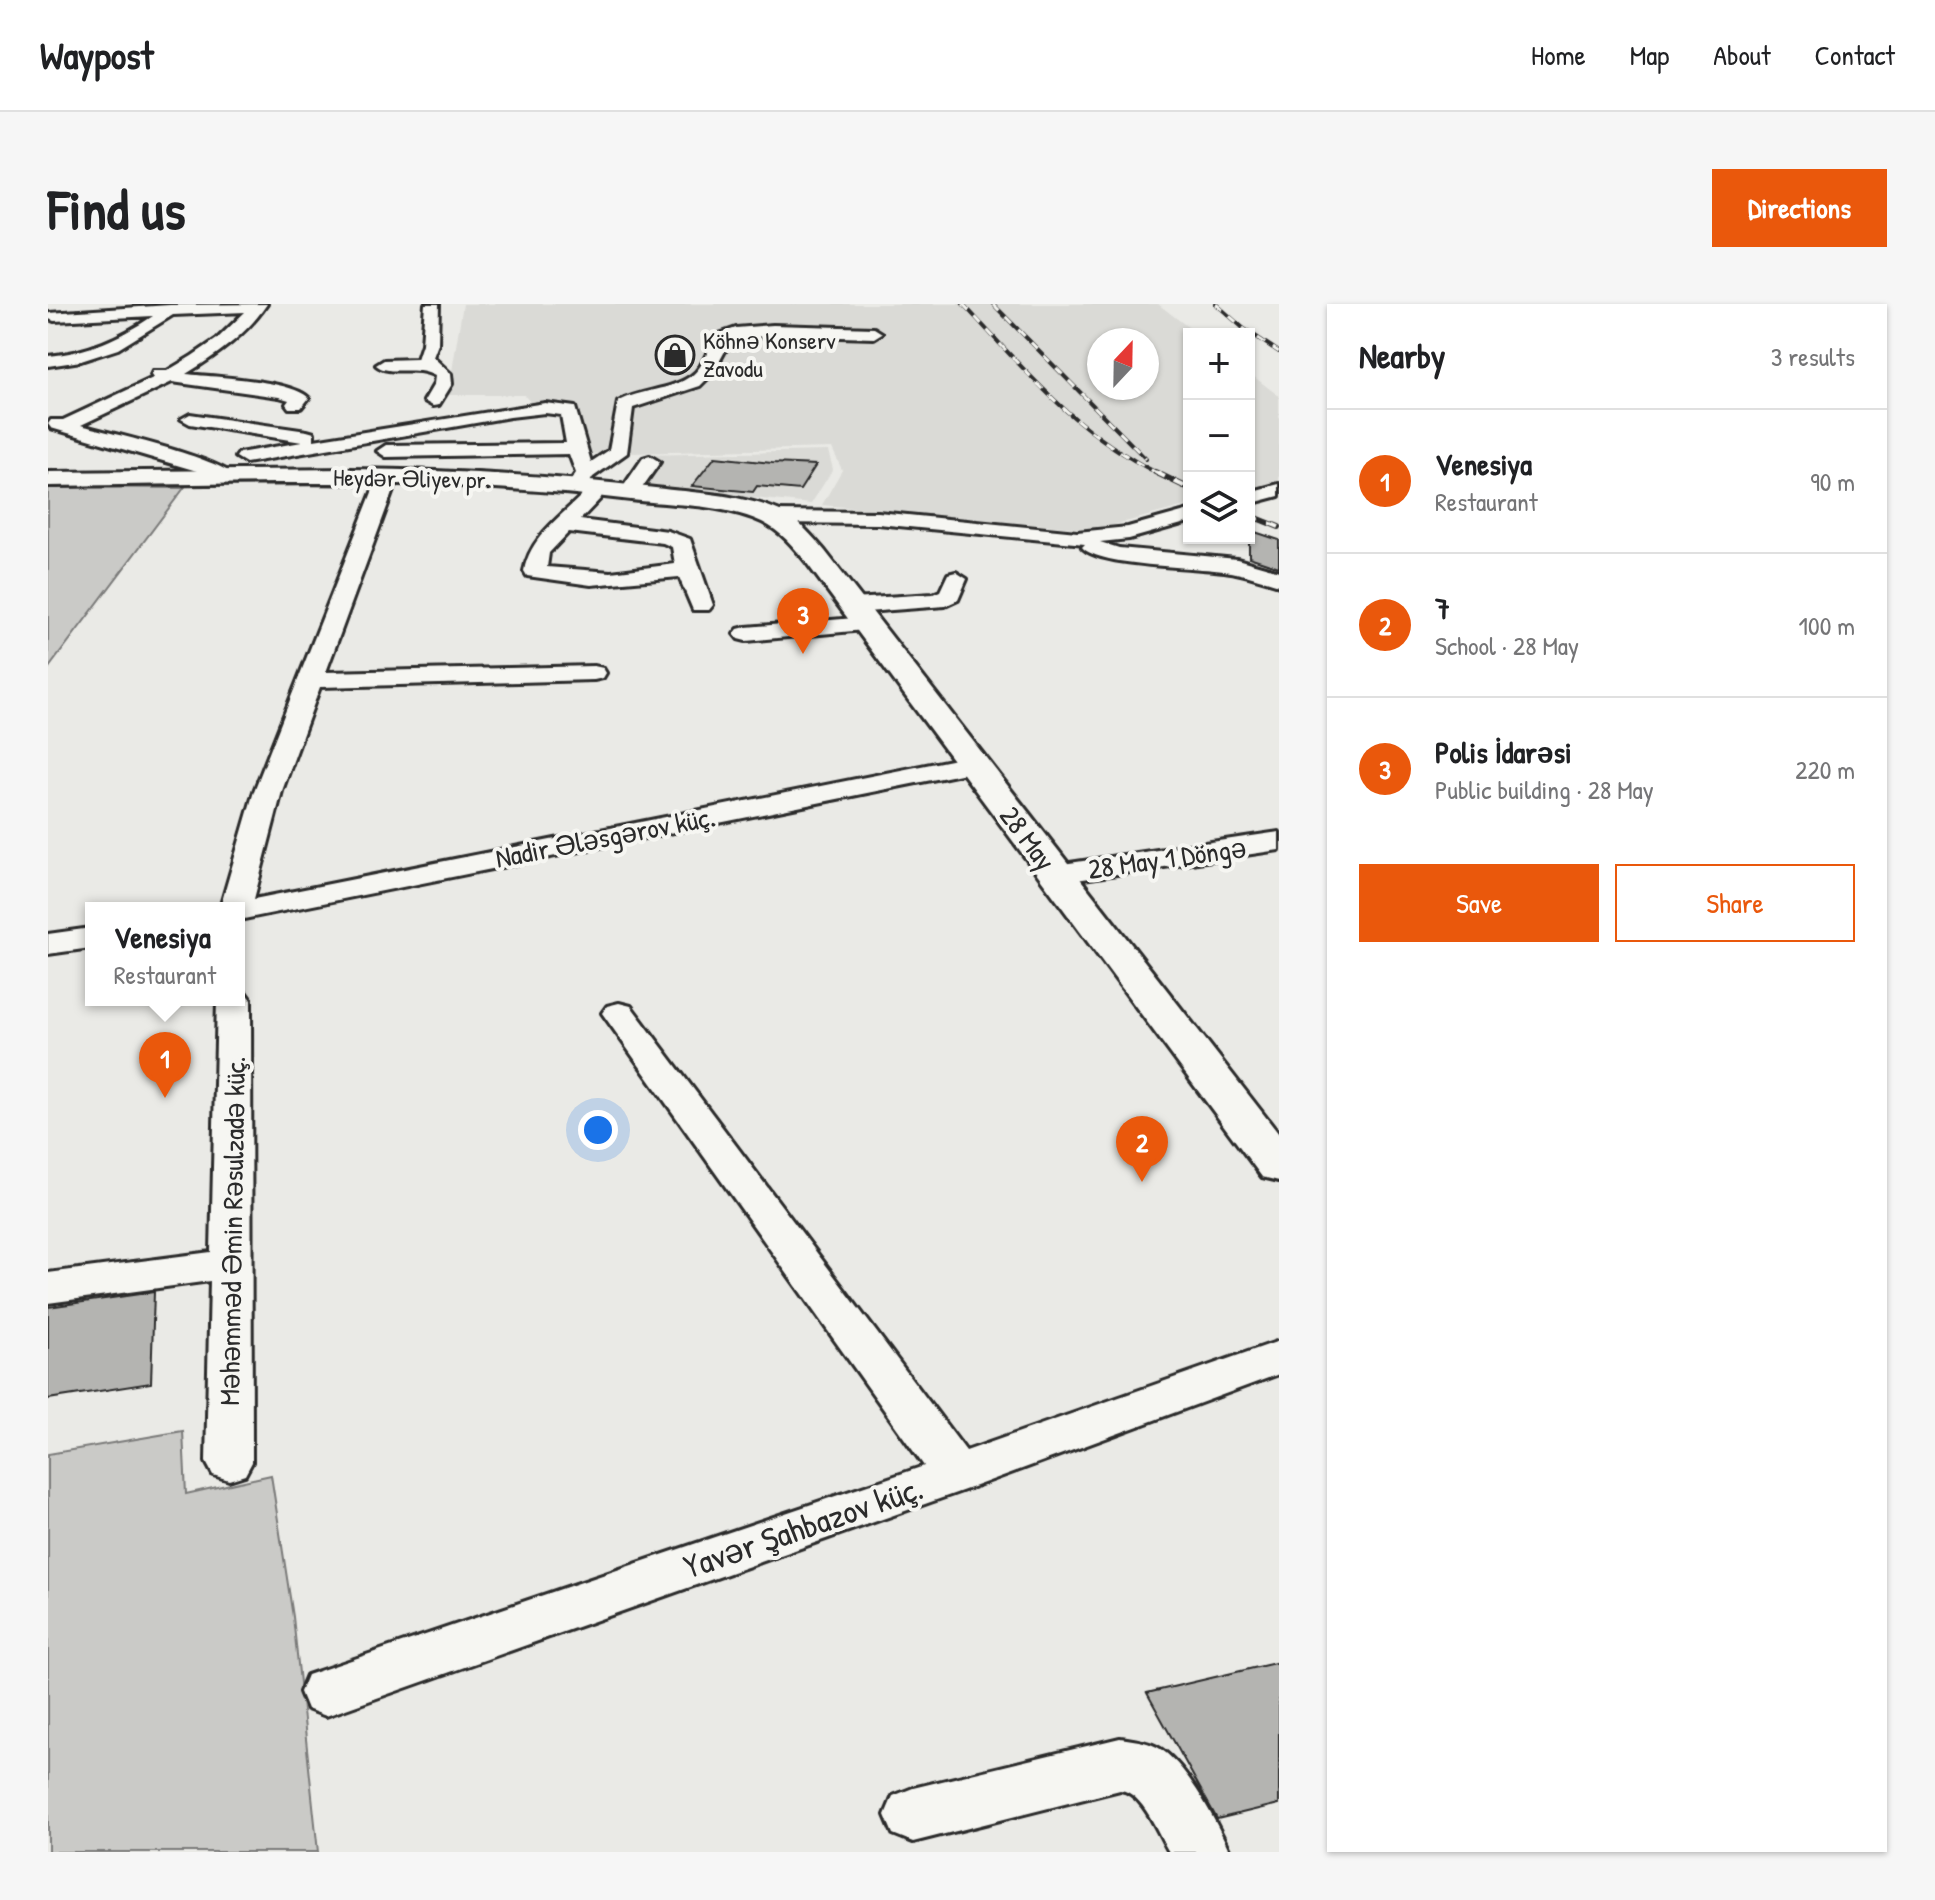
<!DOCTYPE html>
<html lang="en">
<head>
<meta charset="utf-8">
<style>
  :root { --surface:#fff; --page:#f6f6f6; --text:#202124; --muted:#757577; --line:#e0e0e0; --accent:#ea580c }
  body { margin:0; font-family:"Patrick Hand",sans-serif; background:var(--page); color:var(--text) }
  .controls { position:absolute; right:24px; top:24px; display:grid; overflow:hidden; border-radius:0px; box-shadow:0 2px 6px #0004 }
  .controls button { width:72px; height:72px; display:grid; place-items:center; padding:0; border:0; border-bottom:2px solid var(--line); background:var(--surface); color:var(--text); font:40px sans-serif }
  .compass { position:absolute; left:1039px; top:24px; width:72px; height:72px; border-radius:50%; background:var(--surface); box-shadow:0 2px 6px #0004; rotate:22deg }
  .you { position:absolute; left:550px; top:826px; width:28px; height:28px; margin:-20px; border:6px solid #fff; border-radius:50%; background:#1a73e8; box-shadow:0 0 0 12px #1a73e833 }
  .badge { display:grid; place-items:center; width:52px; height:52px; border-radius:50%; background:var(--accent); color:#fff; font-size:26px; font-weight:700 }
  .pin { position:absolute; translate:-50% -66px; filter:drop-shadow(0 2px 4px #0008) }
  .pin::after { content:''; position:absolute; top:42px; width:28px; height:24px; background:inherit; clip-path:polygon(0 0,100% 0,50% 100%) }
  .popup { position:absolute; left:37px; top:598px; width:160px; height:104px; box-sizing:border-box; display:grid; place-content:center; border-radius:0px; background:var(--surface); filter:drop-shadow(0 2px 6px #0005); font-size:26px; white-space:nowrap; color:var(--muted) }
  .popup b { font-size:30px; color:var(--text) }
  .popup::after { content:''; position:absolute; left:50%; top:100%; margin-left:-16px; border:16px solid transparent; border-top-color:var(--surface) }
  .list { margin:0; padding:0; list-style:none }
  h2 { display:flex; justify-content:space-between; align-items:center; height:104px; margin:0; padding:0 32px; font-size:34px }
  h2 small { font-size:26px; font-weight:400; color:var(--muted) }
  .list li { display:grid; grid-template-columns:52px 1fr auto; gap:24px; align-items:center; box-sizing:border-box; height:144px; padding:0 32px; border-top:2px solid var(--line) }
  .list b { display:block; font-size:30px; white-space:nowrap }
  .list p { margin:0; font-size:26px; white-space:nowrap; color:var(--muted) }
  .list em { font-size:26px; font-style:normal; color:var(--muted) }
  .actions { display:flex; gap:16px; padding:24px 32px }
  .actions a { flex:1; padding:18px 0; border:2px solid var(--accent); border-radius:0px; text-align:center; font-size:28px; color:var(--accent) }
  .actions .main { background:var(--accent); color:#fff }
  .icon { flex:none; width:44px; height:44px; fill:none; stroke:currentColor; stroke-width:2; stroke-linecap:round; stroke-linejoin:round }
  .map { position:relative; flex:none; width:1231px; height:1548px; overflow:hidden; border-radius:0px }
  header { display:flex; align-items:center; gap:48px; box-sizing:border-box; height:112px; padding:0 40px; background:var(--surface); border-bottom:2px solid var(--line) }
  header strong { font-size:38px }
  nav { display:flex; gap:44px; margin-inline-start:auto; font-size:28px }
  .intro { display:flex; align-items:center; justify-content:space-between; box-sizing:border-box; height:192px; padding:0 48px }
  h1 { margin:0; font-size:56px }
  .button { padding:20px 36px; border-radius:0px; background:var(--accent); color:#fff; font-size:28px; font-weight:700 }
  main { display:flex; gap:48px; padding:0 48px }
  aside { flex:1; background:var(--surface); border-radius:0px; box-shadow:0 2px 6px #0004 }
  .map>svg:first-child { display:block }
  .built { fill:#dadad6; fill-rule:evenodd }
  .green { fill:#cacac7; stroke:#7a7a79; stroke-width:2 }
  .building { fill:#b4b4b1; stroke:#2b2b2b; stroke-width:2 }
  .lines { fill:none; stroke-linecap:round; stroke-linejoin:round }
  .minor-casing { stroke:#2b2b2b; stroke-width:6 }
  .major-casing { stroke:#2b2b2b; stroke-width:6 }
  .minor { fill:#f6f6f2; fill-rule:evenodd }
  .major { fill:#f6f6f2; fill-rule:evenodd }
  .rail-far1-casing { stroke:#2b2b2b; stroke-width:4 }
  .rail-casing { stroke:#2b2b2b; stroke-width:6 }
  .rail-far1 { stroke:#f6f6f2; stroke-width:3; stroke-dasharray:9; stroke-linecap:butt }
  .rail { stroke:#f6f6f2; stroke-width:4; stroke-dasharray:11; stroke-linecap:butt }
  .labels { text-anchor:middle; stroke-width:8; stroke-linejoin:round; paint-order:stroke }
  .far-poi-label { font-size:24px; fill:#2b2b2b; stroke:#f6f6f2; text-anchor:start }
  .far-street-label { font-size:24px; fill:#2b2b2b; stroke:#f6f6f2 }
  .street-label { font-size:28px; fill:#2b2b2b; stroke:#f6f6f2 }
  .near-street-label { font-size:34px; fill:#2b2b2b; stroke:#f6f6f2 }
</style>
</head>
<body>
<header>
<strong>Waypost</strong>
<nav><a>Home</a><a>Map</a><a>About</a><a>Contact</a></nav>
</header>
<div class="intro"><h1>Find us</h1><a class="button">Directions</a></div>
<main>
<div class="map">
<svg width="1231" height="1548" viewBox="0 0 1231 1548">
  <rect width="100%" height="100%" fill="#eaeae6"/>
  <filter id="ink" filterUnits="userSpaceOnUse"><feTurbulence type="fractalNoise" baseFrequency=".0125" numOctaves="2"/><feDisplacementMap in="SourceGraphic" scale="16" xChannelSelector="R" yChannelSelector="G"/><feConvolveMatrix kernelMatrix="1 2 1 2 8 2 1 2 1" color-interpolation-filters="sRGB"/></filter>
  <g filter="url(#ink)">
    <path class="built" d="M415,0H1110L1149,30H1141V201L1047,226L774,201L794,166L784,144L542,150L528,103L486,102L476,91H400ZM1051,36H1099V84H1051Z
      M1201,69L1231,92V178L1201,186Z
      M780,147L785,165L763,200L573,180L594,151Z"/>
    <path class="green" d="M0,183L136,184L0,365Z
      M135,1127L138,1190L223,1171L245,1313L270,1548H0V1150Z"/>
    <path class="building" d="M667,153L724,159L768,161L752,186L709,182L705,188L644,182Z
      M1201,226L1231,236V263L1201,253Z
      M106,988L103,1079L0,1095V1003Z
      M1231,1358V1500L1169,1515L1099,1389Z"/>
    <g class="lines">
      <defs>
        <path id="minor" d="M219,0C199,30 169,51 138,70C166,73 243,76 261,94L253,104H241L238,100L241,96L231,93L124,78L33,121C64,130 171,153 189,174L186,178H172L149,167L3,124L0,120L3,116H15L105,74L103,71L105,67H119L144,52L169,35L197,8L125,11L70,45L33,57L0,62V52C39,49 72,34 105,12L6,17L1,15V9L122,1Z
          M377,0H391L390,40L385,53L403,70L404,80L391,101L385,102L376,97L386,80L387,72C367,60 342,73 328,61L336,56L369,55L374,40Z
          M725,21L826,24L834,29L826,34L725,31L683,36L665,69L652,82L585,104L579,149L545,173L542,178L552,179L555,183L553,194L532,216L620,227L642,235L665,301L661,306H645L631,273L543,281L479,272L476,267C482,234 510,215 533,192L534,187L522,186L519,182L528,169L521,150L338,153L329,147L338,141L518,139L513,111L497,109L462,113L198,159L188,153L191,149L254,138L142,120L133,115L142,110L259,127L266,129V136L497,99L527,103L543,158L561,146L570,98C592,85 622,87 643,72C657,63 659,42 671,30L688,24ZM521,228L615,239L624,243L627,260L563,268L499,263L501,249Z
          M602,152L612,158L589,191H575L572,187L575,183L595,154Z
          M340,167L350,173L278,368L546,362L555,364L558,369L555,374L546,376L272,383L234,487L206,595L923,452L933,454L937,460L933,466L923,468L191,616V604H172L206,487L330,173Z
          M1231,180V192L1201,200V188Z
          M1141,206V218L1081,235L1052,238L1071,244L1189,255L1231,267V281C1217,277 1203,272 1188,269C1158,262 1051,264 1034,243L1037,240L830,220L724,219L714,213L724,207L830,208L1029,228L1080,223Z
          M908,268L919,275L910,296L897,302L805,309L797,307L793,302L797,297L805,295L885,290L892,287L900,270Z
          M819,313L827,315L831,320L827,325L698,337L690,335L686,330L690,325L698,323Z
          M1231,528V546L1008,579L997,576L993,570L997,564L1008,561Z
          M43,624V644L0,650V630Z
          M191,687L198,689L203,696L204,1158L197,1171L181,1176L165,1171L158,1158L162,977L0,999V969L163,948L169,696H191Z
          M571,699L583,702L918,1147L1231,1037V1070L925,1183L278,1412L259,1405L252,1388L259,1371L876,1162L554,709L559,702Z
          M1072,1434C1085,1436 1097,1437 1109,1443C1138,1458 1169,1519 1182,1548H1121C1110,1530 1095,1488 1072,1486L865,1538L845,1530L837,1511L845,1492L865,1484Z"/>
        <path id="major" d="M303,165C405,166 506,172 607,184C648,189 693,190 732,207C751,216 764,232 777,247L1231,830V877L1214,873L758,258C746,243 733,227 714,218C675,200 625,201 583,196C389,172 194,180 0,182V168Z"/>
      </defs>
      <use href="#minor" class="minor-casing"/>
      <use href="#major" class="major-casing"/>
      <use href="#minor" class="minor"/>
      <use href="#major" class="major"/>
      <defs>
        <path id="rail-far1" d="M915,0C980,69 1024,126 1111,170
          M945,0L1098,155
          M1168,0L1195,24L1231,48"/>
        <path id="rail" d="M1107,168L1140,184
          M1201,211L1231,223"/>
      </defs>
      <use href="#rail-far1" class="rail-far1-casing"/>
      <use href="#rail" class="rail-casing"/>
      <use href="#rail-far1" class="rail-far1"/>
      <use href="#rail" class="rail"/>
    </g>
  </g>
  <defs>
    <symbol id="shop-ring" viewBox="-11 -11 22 22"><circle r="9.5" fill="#f6f6f2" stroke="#2b2b2b" stroke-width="1.5"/><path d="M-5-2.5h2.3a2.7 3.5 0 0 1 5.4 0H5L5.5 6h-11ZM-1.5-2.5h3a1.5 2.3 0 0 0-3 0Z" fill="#2b2b2b"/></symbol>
  </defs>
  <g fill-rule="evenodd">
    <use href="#shop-ring" x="605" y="29" width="44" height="44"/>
  </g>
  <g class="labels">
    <g class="far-poi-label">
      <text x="655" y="45">Köhnə Konserv<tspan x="655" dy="28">Zavodu</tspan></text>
    </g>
    <g class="far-street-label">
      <text transform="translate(364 175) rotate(1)" y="8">Heydər Əliyev pr.</text>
    </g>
    <g class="street-label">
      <text transform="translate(557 533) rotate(-11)" y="10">Nadir Ələsgərov küç.</text>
      <text transform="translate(980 534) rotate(53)" y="10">28 May</text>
      <text transform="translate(1119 554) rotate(-8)" y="10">28 May 1 Döngə</text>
      <text transform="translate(184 927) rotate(-89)" y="10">Məhəmməd Əmin Rəsulzadə küç.</text>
    </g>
    <g class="near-street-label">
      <text transform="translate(755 1223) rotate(-19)" y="12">Yavər Şahbazov küç.</text>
    </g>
  </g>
</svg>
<div class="controls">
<button>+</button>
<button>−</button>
<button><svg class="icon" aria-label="layers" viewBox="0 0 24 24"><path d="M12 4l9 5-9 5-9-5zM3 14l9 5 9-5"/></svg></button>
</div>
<svg class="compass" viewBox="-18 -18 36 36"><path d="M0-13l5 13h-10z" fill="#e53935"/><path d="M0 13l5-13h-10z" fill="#757577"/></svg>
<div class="you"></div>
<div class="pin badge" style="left:117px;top:794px">1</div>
<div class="popup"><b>Venesiya</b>Restaurant</div>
<div class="pin badge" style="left:1094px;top:878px">2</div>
<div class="pin badge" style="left:755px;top:350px">3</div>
</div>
<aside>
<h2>Nearby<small>3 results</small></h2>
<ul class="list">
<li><span class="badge">1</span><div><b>Venesiya</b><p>Restaurant</p></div><em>90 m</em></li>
<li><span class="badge">2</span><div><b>7</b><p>School · 28 May</p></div><em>100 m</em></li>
<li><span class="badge">3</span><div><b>Polis İdarəsi</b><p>Public building · 28 May</p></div><em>220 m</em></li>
</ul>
<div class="actions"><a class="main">Save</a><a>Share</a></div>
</aside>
</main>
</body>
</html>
